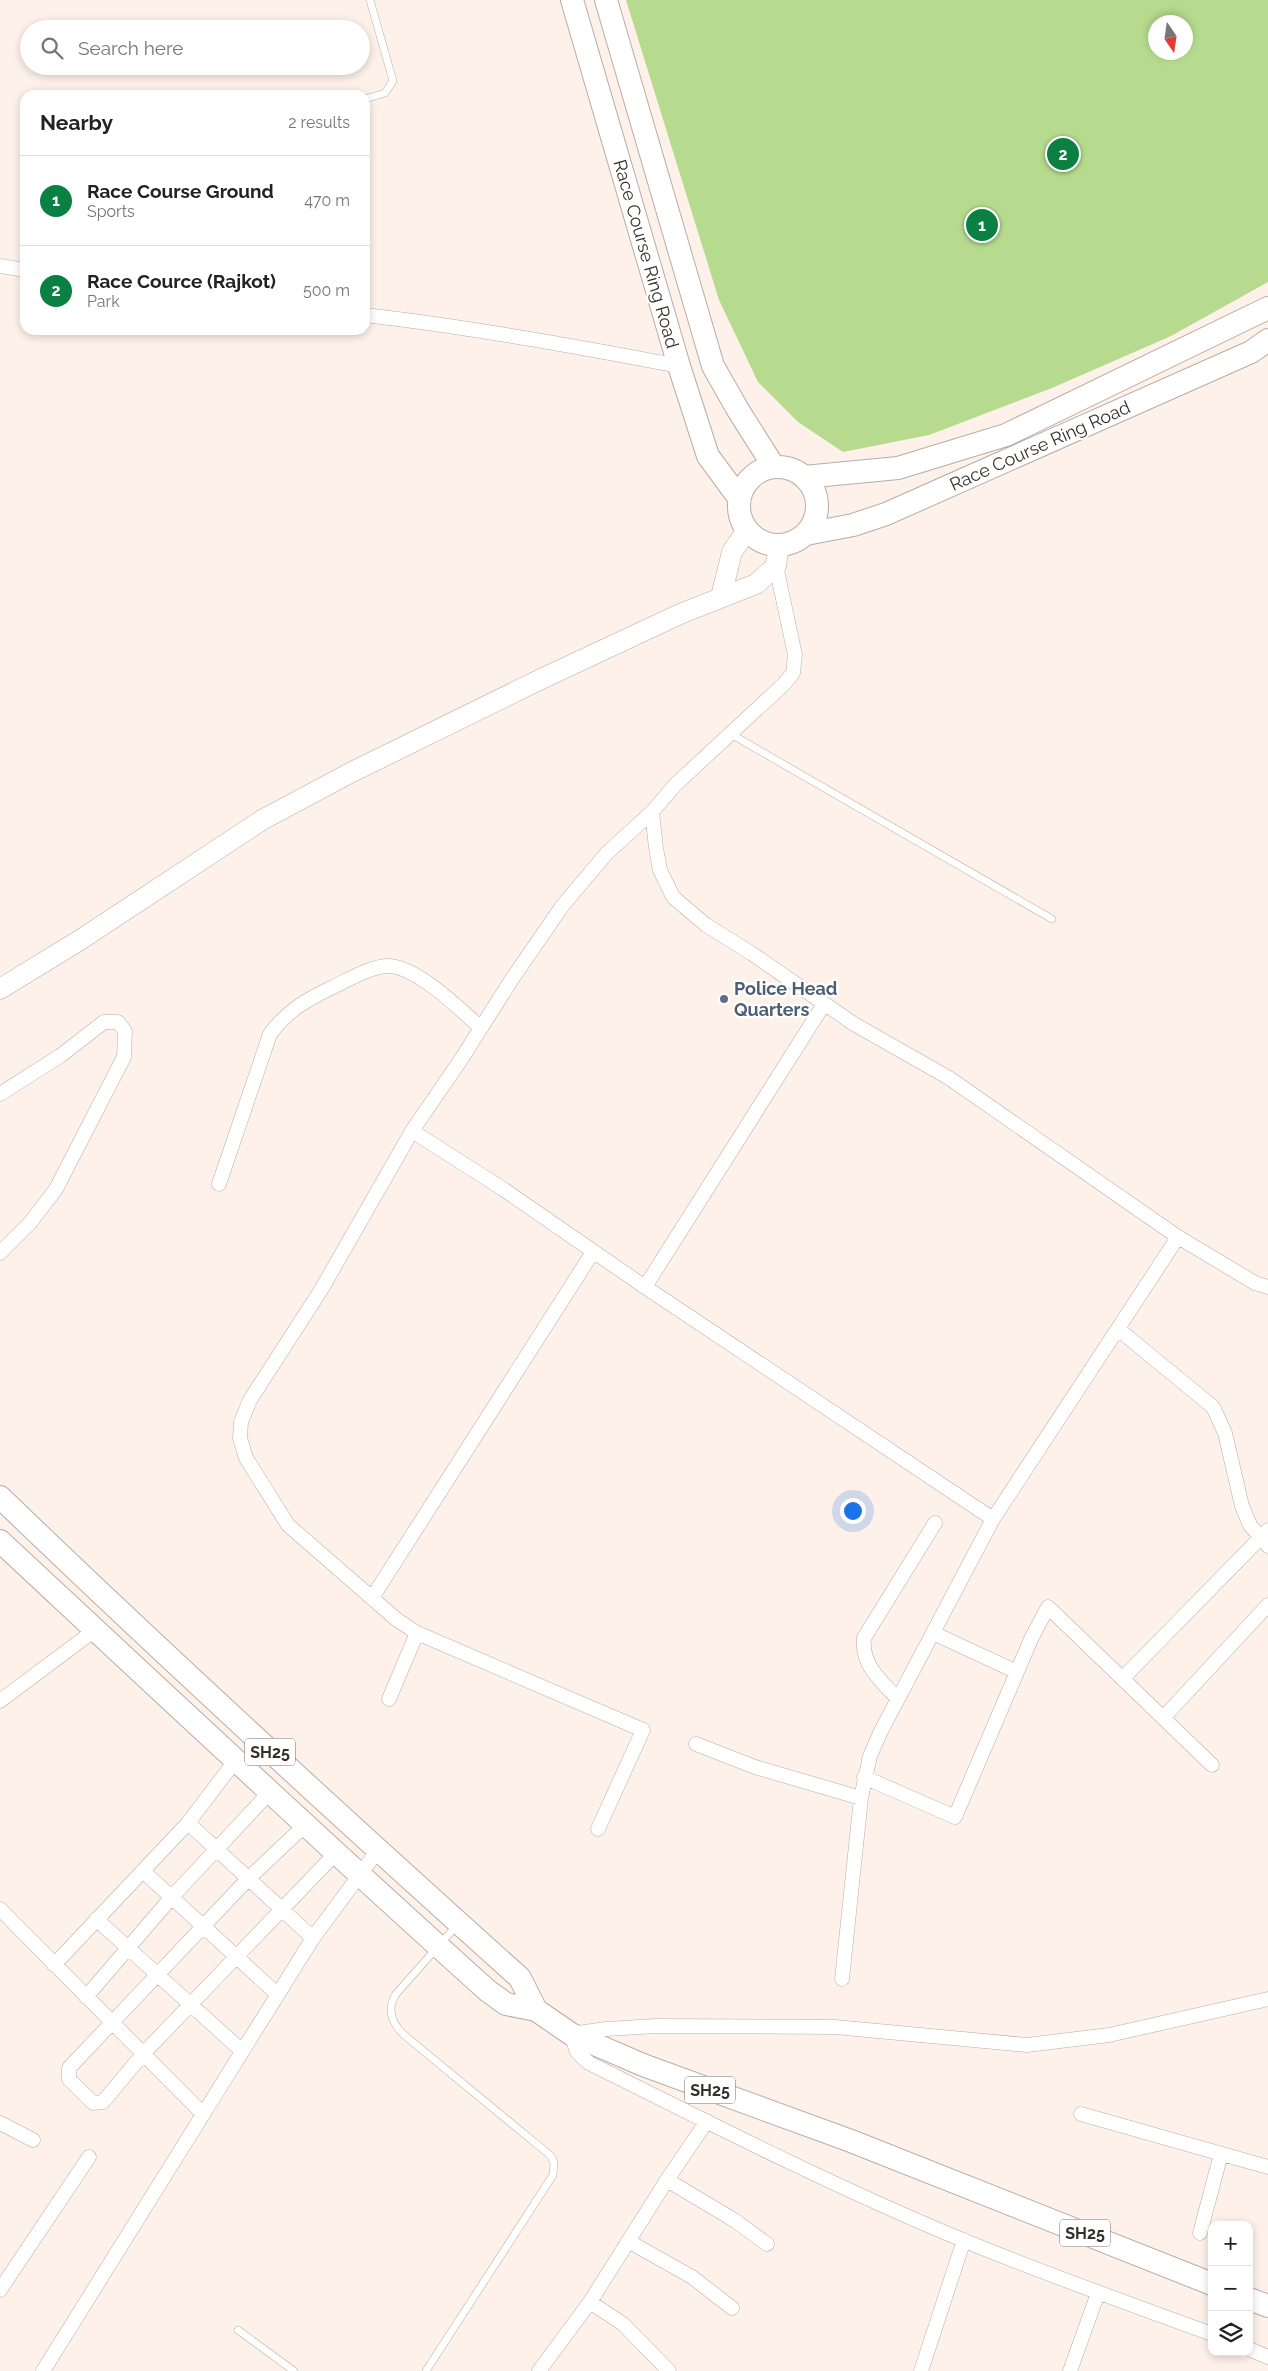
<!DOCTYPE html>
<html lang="en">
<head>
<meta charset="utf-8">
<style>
  :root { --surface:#fff; --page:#f2f2f2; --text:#222; --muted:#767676; --line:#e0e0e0; --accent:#0b8043 }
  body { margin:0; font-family:Raleway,sans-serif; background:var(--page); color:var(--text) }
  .controls { position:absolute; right:15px; bottom:15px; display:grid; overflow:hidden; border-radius:10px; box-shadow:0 2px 8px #0003 }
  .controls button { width:45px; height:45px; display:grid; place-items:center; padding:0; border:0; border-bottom:1px solid var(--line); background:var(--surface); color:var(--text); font:25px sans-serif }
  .compass { position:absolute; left:1148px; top:15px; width:45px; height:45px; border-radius:50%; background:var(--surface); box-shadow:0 2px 8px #0003; rotate:167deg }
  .you { position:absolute; left:852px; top:1510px; width:18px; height:18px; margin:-12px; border:4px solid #fff; border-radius:50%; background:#1a73e8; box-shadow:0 0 0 8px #1a73e833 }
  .badge { display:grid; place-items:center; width:32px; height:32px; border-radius:50%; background:var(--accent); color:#fff; font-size:16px; font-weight:700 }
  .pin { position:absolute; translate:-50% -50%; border:2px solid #fff; box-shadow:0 1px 5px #0006 }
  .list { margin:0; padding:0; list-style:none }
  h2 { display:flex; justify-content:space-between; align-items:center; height:65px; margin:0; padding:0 20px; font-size:21px }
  h2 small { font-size:16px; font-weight:400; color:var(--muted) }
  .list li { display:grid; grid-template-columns:32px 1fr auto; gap:15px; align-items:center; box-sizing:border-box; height:90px; padding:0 20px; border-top:1px solid var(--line) }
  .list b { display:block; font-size:19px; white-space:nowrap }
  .list p { margin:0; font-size:16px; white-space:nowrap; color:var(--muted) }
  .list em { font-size:16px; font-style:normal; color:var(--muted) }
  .icon { flex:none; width:28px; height:28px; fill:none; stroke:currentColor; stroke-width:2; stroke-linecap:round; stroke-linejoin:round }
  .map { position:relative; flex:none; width:1268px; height:2371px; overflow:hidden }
  .search { position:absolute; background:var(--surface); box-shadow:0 2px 8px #0003; left:20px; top:20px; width:350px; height:55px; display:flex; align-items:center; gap:12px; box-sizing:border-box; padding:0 18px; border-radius:28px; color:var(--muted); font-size:19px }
  .panel { position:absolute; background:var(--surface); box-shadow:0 2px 8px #0003; left:20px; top:90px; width:350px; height:245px; border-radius:15px }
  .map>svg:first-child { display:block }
  .green { fill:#b6db8e; fill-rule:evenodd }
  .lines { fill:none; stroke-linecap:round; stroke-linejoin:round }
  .lane-casing { stroke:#b8ada6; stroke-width:8 }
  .street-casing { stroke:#b8ada6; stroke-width:15 }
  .secondary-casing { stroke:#b8ada6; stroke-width:21 }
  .primary-casing { stroke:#b8ada6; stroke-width:24 }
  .lane { stroke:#fff; stroke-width:7 }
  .street { stroke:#fff; stroke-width:14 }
  .secondary { stroke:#fff; stroke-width:20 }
  .primary { stroke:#fff; stroke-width:22 }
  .service-dot { fill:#5c6f8a; stroke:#fff; stroke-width:2 }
  .labels { text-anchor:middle; stroke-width:4.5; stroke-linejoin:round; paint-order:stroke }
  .shield { fill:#fff; stroke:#726e6c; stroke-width:1 }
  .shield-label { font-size:16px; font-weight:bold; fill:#35302d }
  .street-label { font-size:18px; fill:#35302d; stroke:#fff }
  .service-label { font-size:18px; font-weight:bold; fill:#4e5e75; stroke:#fff; text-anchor:start }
</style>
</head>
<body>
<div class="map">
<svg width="1268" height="2371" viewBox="0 0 1268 2371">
  <rect width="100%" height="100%" fill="#fef1ea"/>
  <path class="green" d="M626,0H1268V282L1171,336L1052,388L929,435L843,452L798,422L758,382L719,300ZM1156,22H1186V52H1156Z"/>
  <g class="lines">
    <defs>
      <path id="lane" d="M365,99L385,93L393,81L370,0
        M729,733L1052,919
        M238,2330L294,2371
        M426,2371L553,2175L554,2163L551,2156L403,2034C391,2022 387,2008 396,1994L457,1925"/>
      <path id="street" d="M0,266L25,270
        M365,315C470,327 575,346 679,366
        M776,566L795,655L793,673L784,684L675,785L652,812L656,848L660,870L673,897L706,925L751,953L854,1024L949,1078L1178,1237L1255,1283L1268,1287
        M652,812L607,853L563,905L512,979L462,1058L412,1131L503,1189L645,1287L993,1519L881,1731L870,1756L861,1798L842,1979
        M0,1094L60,1056L104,1022H118L125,1031L124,1057L56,1189L30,1223L0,1253
        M412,1131L321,1290L250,1400L241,1422L240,1438L246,1458L288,1525L396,1619L417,1633L643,1730L598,1829
        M219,1184L270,1034C288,1010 306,1000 333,987C348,980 373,965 390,966C418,968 460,1009 481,1028
        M645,1287L824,1004
        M1118,1329L1213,1407L1225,1433L1242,1506L1250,1525L1268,1546
        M993,1519L1178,1237
        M372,1598L593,1252
        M933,1633L1017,1672L1031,1639L1048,1607L1212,1765
        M1123,1678L1268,1530
        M389,1699L417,1633
        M898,1699C881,1681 861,1665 864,1638L935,1523
        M0,1701L95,1630
        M1164,1717L1268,1605
        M696,1744L755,1767L861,1798
        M864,1777L955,1817L1017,1672
        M188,1823L313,1938
        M304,1826L248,1879L69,2068V2079L93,2103L103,2102L143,2054L335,1854
        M143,1871L277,1994
        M0,1909L202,2113
        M96,1919L242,2051
        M54,1965L188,1823L235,1761
        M86,1997L171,1898L269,1793
        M1081,2114L1268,2167
        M0,2123L33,2140
        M667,2180L734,2220L767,2244
        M1200,2233L1221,2154
        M628,2241L692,2277L732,2308
        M0,2290L89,2157
        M590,2302L623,2324L669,2371
        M1212,2334C1129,2304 1046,2274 965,2241C837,2188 713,2125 589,2063L577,2052L571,2034L606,2029L656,2026L835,2027L1027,2045L1109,2035L1268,1999
        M1249,2349L1268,2357
        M43,2371L313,1938L378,1850
        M539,2371L590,2302L667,2180L707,2121
        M921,2371L964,2240
        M1070,2371L1098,2293"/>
      <path id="secondary" d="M721,597L732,552L747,530
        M0,989L80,940L262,820L350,773L537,681L680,614L756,584L776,566L779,545"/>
      <path id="primary" d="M572,0L679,366L708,456L739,498
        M606,0L713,366L738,410L774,467
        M739 506a39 39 0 1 1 78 0a39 39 0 1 1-78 0Z
        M804,477L898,468L1006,435L1268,308
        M806,534L853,525L886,514L1251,352L1268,340
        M0,1497C170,1661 344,1820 520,1978L536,2010
        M0,1541C162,1692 323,1843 488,1991L506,2004L536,2010L571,2034L643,2065L851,2141L1212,2284
        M1249,2299L1268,2306"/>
    </defs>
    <use href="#lane" class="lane-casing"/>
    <use href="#street" class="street-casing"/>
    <use href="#secondary" class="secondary-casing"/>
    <use href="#primary" class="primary-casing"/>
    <use href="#lane" class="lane"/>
    <use href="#street" class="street"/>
    <use href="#secondary" class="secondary"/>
    <use href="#primary" class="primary"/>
  </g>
  <circle class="service-dot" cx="724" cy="999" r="5"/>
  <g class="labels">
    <g class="shield">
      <rect x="245" y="1738.5" width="50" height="27" rx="4"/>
      <rect x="685" y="2076.5" width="50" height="27" rx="4"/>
      <rect x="1060" y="2219.5" width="50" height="27" rx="4"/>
    </g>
    <g class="shield-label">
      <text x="270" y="1758">SH25</text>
      <text x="710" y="2096">SH25</text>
      <text x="1085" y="2239">SH25</text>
    </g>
    <g class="street-label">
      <text transform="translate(646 254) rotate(74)" y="6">Race Course Ring Road</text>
      <text transform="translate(1040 446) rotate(-24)" y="6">Race Course Ring Road</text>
    </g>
    <g class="service-label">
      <text x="734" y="995">Police Head<tspan x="734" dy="21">Quarters</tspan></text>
    </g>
  </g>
</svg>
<div class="controls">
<button>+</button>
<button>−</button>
<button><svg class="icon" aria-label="layers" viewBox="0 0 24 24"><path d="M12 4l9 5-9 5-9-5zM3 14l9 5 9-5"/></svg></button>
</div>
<svg class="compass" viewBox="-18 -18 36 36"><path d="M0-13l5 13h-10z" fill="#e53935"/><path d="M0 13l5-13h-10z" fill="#767676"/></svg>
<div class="you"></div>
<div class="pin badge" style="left:982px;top:225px">1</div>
<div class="pin badge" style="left:1063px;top:154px">2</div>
<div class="search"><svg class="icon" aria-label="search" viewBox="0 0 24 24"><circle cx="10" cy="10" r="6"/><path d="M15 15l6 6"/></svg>Search here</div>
<section class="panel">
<h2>Nearby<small>2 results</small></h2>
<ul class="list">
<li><span class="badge">1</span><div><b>Race Course Ground</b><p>Sports</p></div><em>470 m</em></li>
<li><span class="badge">2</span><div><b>Race Cource (Rajkot)</b><p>Park</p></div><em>500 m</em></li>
</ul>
</section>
</div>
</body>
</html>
